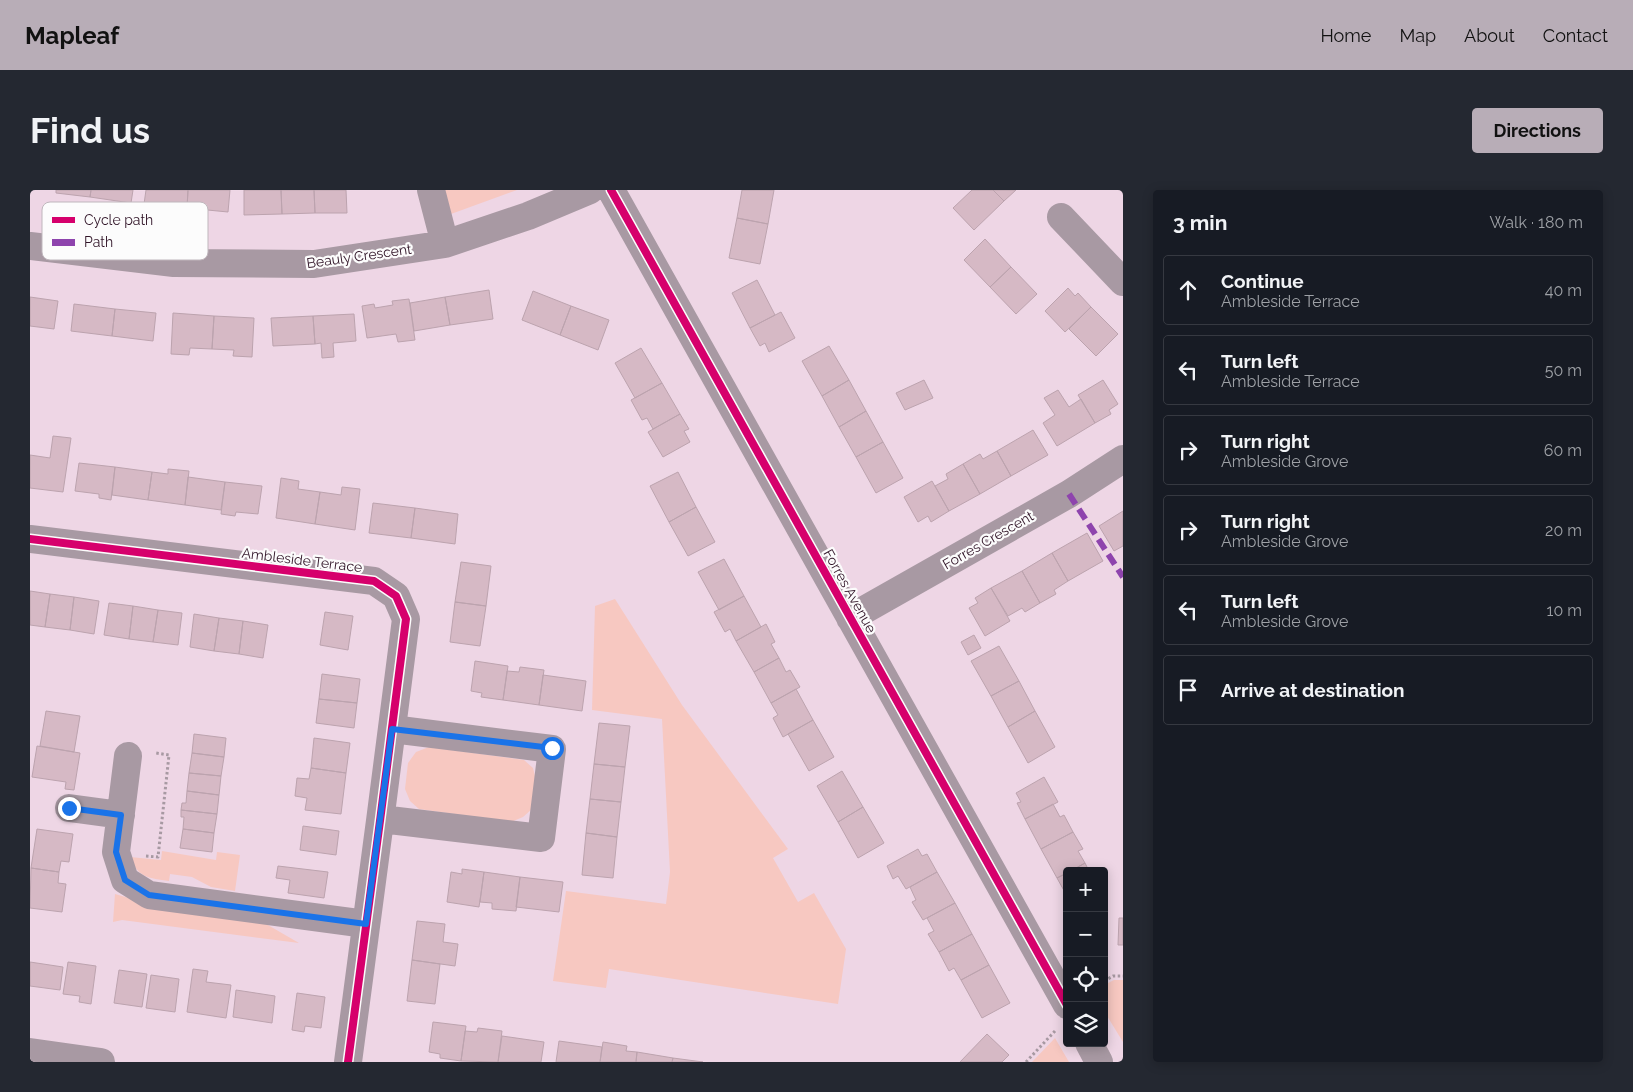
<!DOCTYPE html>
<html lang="en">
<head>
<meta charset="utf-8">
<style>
  :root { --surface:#171b24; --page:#242831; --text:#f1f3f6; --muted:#9ea1a6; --line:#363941; --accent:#b8adb7 }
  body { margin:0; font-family:Raleway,sans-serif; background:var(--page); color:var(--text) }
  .controls { position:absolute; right:15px; bottom:15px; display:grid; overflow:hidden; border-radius:5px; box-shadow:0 2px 12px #0003 }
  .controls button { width:45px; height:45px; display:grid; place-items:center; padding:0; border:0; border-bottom:1px solid var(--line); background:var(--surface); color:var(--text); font:25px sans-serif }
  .stop { position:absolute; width:15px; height:15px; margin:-11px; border:4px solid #1a73e8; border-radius:50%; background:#fff }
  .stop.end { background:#1a73e8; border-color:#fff; box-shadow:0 1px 5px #0008 }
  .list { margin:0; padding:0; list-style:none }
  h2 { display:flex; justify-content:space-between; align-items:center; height:65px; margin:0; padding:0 20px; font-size:21px }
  h2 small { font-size:16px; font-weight:400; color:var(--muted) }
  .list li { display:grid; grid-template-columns:32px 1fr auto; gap:15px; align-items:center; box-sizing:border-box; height:70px; margin:0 10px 10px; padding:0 10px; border:1px solid var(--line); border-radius:5px }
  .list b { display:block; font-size:19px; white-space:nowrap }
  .list p { margin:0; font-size:16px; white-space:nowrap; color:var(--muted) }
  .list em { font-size:16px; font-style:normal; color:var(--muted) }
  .icon { flex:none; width:28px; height:28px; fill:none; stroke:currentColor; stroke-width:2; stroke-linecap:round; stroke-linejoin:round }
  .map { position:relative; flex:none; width:1093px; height:872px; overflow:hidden; border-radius:5px }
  header { display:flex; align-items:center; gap:30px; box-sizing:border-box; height:70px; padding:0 25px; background:var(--accent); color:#111 }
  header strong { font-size:24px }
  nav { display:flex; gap:28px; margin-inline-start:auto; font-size:18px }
  .intro { display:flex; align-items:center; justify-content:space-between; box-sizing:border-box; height:120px; padding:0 30px }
  h1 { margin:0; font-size:35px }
  .button { padding:12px 22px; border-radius:5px; background:var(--accent); color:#111; font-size:18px; font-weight:700 }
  main { display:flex; gap:30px; padding:0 30px }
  aside { flex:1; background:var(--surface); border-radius:5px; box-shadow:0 2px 12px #0003 }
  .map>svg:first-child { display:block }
  .green { fill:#f7c8c1 }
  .building { fill:#d6b9c5; stroke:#bca3ae }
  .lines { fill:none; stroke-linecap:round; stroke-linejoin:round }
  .path { stroke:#a799a2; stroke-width:3; stroke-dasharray:2.5 2.5; stroke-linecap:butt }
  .minor { stroke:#a899a3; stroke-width:28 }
  .tertiary { stroke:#a899a3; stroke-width:28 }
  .quiet { stroke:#8e44ad; stroke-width:6; stroke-dasharray:12 6; stroke-linecap:butt }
  .cycleway-casing { stroke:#fcfcfc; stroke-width:11 }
  .cycleway { stroke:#d6006c; stroke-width:8 }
  .route { stroke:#1a73e8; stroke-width:6 }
  .labels { text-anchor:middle; stroke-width:4.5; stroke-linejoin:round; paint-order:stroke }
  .street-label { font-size:14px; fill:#301427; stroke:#fcfcfc }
  .key { fill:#fcfcfc; stroke:#bfb6bc; stroke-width:1 }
  .key-label { font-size:14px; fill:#301427 }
</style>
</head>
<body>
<header>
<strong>Mapleaf</strong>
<nav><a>Home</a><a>Map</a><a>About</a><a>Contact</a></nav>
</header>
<div class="intro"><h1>Find us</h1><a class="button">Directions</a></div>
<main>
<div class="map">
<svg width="1093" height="872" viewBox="0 0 1093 872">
  <rect width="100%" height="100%" fill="#eed6e5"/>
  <path class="green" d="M415,0H487L421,24Z
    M585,409L652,515L758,659L743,668L768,712L784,703L816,759L808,814L579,779L576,798L523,791L536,701L636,714L640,682L632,529L562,520L565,416Z
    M399,557L494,570L503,578L506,590L502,619L493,627L481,632L389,619L380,611L375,599L378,573L386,562Z
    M132,661L186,670L187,662L210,665L205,701L181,697L162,687L140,684L139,691C119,688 108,688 100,667L131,670Z
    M85,704L109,711L224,727L269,753L92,730L83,732Z
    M1084,790H1093V852L1074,821V795Z
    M1025,848L1039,872H1002Z"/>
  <path class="building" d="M26,0H61L60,7L26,3Z
    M61,0H103L101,13L60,7Z
    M116,0H158L157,18L114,14Z
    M158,0H200L198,22L157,18Z
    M214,0H251L252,24L214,25Z
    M251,0H284L285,23L252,24Z
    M284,0H316L317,23H285Z
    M712,0H744L738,34L707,28Z
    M942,0H963L974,11L944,40L923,18Z
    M963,0H986L974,11Z
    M707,28L738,34L730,74L699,68Z
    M955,49L981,77L960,97L934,70Z
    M981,77L1007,104L986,124L960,97Z
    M727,90L745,125L720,138L702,103Z
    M1038,98L1045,106L1048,103L1061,117L1035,142L1015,121Z
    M459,100L463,129L420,135L415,107Z
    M503,101L541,116L530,145L492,130Z
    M0,107L28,111L24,139L0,136Z
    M415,107L420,135L384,141L380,113Z
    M379,109L385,150L368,152L366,144L337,148L332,116L344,114L345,118L363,115L362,111Z
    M44,114L85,119L82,146L41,141Z
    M541,116L579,130L568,160L530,145Z
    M1061,117L1088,144L1066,166L1039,139Z
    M85,119L126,123L123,151L82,146Z
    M751,122L765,148L739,162L735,153L730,156L720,138Z
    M143,123L184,126L182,159L160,158L159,165L141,164Z
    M324,124L326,151L303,153L304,167L292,168L291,153L285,154L283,126Z
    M184,126L224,128L222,167L203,166L204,160L182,159Z
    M283,126L285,154L243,156L241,128Z
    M799,156L819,190L792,206L772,171Z
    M611,158L632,193L605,208L585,173Z
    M819,190L836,221L809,237L792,206Z
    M894,190L903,208L875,220L866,203Z
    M1073,190L1088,214L1079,220L1081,224L1065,233L1048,205Z
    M632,193L650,224L623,239L617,228L612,230L601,210Z
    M1028,200L1039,217L1051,209L1065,233L1027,256L1013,233L1025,225L1014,208Z
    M836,221L853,252L826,267L809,237Z
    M650,224L659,239L654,241L660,252L633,267L618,242Z
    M1003,240L1018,265L981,286L967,261Z
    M23,246L41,248L33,302L0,298V265L20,268Z
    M853,252L873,288L846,303L826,267Z
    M967,261L981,286L950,304L933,274L950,264L953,269Z
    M49,273L85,277L81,310L69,308V304L45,301Z
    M933,274L950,304L919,321L905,296L918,289L916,284Z
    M85,277L122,282L118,310L82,305Z
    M138,279L159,281L155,315L118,310L122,282L138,284Z
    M648,282L666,317L639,332L620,296Z
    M158,287L195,292L191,320L155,315Z
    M251,288L269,291L268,299L290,302L285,334L246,328Z
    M902,291L919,321L901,332L898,326L888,332L874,307Z
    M195,292L232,296L228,324L206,322L205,326L191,324Z
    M312,297L330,299L325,340L285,334L290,302L311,305Z
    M343,313L385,318L381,348L339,343Z
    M666,317L685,352L658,366L639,332Z
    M385,318L428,324L425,354L381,348Z
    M1093,321V356L1084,361L1069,336Z
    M1057,343L1073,371L1038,391L1022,363Z
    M1022,363L1038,391L1024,400L1026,404L1010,413L992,381Z
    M694,369L714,406L689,420L668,382Z
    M431,372L461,376L456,416L425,412Z
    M992,381L1010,413L995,422L992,418L978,426L961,398Z
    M961,398L980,431L955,446L939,418L948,413L945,408Z
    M0,401L20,404L15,437L0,435Z
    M20,404L44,407L40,440L15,437Z
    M714,406L731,437L706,451L700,439L695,442L684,422Z
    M44,407L69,411L64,444L40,440Z
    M425,412L456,416L450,456L420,452Z
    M79,413L103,416L99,449L74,445Z
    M103,416L128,420L123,452L99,449Z
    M128,420L152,423L148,455L123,452Z
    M295,422L323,426L318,460L290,455Z
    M164,424L189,428L184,461L160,457Z
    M189,428L213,431L209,464L184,461Z
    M213,431L238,435L233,468L209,464Z
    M736,434L745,452L741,454L749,468L724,482L706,451Z
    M944,445L951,458L938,465L931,452Z
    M969,456L989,491L961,506L941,471Z
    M749,468L756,482L760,480L770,497L741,513L724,482Z
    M445,471L478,476L473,510L451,507L452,503L441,501Z
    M490,477L514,480L509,515L473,510L477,481L489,482Z
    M292,484L330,489L327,513L289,509Z
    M513,485L556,491L552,521L509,515Z
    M989,491L1005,521L978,537L961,506Z
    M766,499L783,530L753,547L743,528L748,525L741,513Z
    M289,509L327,513L324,538L286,533Z
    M16,521L50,526L44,562L10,556Z
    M1005,521L1025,557L998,573L978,537Z
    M783,530L804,567L779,581L758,544Z
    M569,533L600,536L595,577L564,574Z
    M164,544L196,548L194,567L162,563Z
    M284,548L320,553L316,583L281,578Z
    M7,556L50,563L44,600L35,599L36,592L2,587Z
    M162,563L194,567L191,586L159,583Z
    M564,574L595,577L591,612L560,609Z
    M281,578L316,583L311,624L275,620L277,608L265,606L267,588L279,589Z
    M812,581L833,617L808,632L787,596Z
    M159,583L191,586L189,605L157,601Z
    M1014,587L1028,612L995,629L987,613L991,612L986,603Z
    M157,601L189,605L187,624L151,620L152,613H156Z
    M560,609L591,612L587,647L556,643Z
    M1023,614L1030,627L1034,625L1043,642L1011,659L995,629Z
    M833,617L854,653L828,668L808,632Z
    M151,620L187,624L184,643L153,639L154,627H151Z
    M273,636L309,641L306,665L270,660Z
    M7,639L43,644L39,672L31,671L29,682L1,678Z
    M153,639L184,643L182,662L150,658Z
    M1043,642L1053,659L1048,661L1055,673L1041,681H1037V683L1027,688L1011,659Z
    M556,643L587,647L583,688L552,685Z
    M888,659L892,666L897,664L907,682L876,699L868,686L863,689L857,676Z
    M1055,673L1059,681H1041Z
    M248,676L298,682L294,708L258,703L260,690L246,688Z
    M1,678L29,682L28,693L36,694L32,722L0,718Z
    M432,679L454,682L449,717L417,712L421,682L432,684Z
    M454,682L490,687L486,721L462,719V713L450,712Z
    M907,682L925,713L893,730L882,712L886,710L880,697Z
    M1037,683V706L1027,688Z
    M490,687L533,692L529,722L486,717Z
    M925,713L942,744L909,762L898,744L904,741L897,728Z
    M1089,728H1093V755H1088Z
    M387,731L415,734L413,752L428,754L425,776L382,770Z
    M942,744L959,775L931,790L924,778L919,781L909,762Z
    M382,770L410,774L405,814L377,811Z
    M0,772L33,777L30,800L0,796Z
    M38,772L66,776L61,814L49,812L50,806L33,804Z
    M959,775L980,813L952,828L931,790Z
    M163,779L178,781L176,792L201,795L196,828L157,822Z
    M89,780L117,784L112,817L84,813Z
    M121,785L149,789L145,822L116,818Z
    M206,800L245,806L242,833L203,827Z
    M267,803L295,807L291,838L275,836L274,842L262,840Z
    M403,832L436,836L431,871L410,868V864L399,862Z
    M448,838L472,841L468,872L431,871L435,841L447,842Z
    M957,844L979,865L972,872H930Z
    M472,846L514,852L511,872H468Z
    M529,851L572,857L570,872H526Z
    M573,852L597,856L596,861L607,862L606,872H570Z
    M607,862L643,868L642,872H606Z
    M643,868L673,872H642Z"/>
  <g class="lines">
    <path class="path" d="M116,666L128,667L139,565L126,563
      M1074,791L1083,786H1093
      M996,872L1025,841"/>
    <path class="minor" d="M401,0L415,54
      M581,0L1037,815
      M1031,27L1093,92
      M0,56L144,73L284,74L415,54L498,26L560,0
      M0,349L344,391L366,406L376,429C358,577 337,724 318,872
      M820,428L1039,304L1093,269
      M98,566L86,662L95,690L119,705L336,734
      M39,618L91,625
      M351,629L511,648L522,559L362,539
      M1059,853L1069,872"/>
    <path class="tertiary" d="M0,862L71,872"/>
    <path class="quiet" d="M1039,304L1093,387"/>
    <defs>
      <path id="cycleway" d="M581,0L1037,815
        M0,349L344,391L366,406L376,429C358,577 337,724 318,872"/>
    </defs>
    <use href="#cycleway" class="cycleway-casing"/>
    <use href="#cycleway" class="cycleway"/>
  </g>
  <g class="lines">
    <path class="route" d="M39,618L91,625L86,662L95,690L119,705L336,734L362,539L522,558"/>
  </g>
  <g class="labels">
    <g class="street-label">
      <text transform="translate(329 66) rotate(-8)" y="5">Beauly Crescent</text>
      <text transform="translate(958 350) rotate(-30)" y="5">Forres Crescent</text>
      <text transform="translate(272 370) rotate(7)" y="5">Ambleside Terrace</text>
      <text transform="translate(820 401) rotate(61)" y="5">Forres Avenue</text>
    </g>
  </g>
  <rect x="12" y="12" width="166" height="58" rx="8" class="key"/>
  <rect x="22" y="27" width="23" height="6" fill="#d6006c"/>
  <rect x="22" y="49" width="23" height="7" fill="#8e44ad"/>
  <g class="key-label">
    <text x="54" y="35">Cycle path</text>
    <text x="54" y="57">Path</text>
  </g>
</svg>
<div class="controls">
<button>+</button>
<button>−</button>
<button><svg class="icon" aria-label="locate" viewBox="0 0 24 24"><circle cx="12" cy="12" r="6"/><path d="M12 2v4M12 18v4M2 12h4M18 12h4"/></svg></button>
<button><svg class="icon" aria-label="layers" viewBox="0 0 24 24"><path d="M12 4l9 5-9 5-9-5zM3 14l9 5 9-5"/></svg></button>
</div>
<div class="stop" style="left:522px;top:558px"></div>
<div class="stop end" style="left:39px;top:618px"></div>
</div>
<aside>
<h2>3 min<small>Walk · 180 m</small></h2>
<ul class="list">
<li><svg class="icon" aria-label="ahead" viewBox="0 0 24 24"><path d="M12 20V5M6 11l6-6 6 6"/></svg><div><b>Continue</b><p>Ambleside Terrace</p></div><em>40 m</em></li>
<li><svg class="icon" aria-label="left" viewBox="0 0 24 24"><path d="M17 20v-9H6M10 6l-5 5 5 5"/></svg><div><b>Turn left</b><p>Ambleside Terrace</p></div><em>50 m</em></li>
<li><svg class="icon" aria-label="right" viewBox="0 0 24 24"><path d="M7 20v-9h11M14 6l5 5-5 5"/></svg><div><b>Turn right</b><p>Ambleside Grove</p></div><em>60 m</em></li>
<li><svg class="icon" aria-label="right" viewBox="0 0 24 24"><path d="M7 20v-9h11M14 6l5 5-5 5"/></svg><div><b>Turn right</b><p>Ambleside Grove</p></div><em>20 m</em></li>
<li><svg class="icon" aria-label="left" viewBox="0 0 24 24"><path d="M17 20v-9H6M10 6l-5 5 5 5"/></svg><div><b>Turn left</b><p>Ambleside Grove</p></div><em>10 m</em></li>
<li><svg class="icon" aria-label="arrive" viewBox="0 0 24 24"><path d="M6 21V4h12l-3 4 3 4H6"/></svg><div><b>Arrive at destination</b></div></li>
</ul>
</aside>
</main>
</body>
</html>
